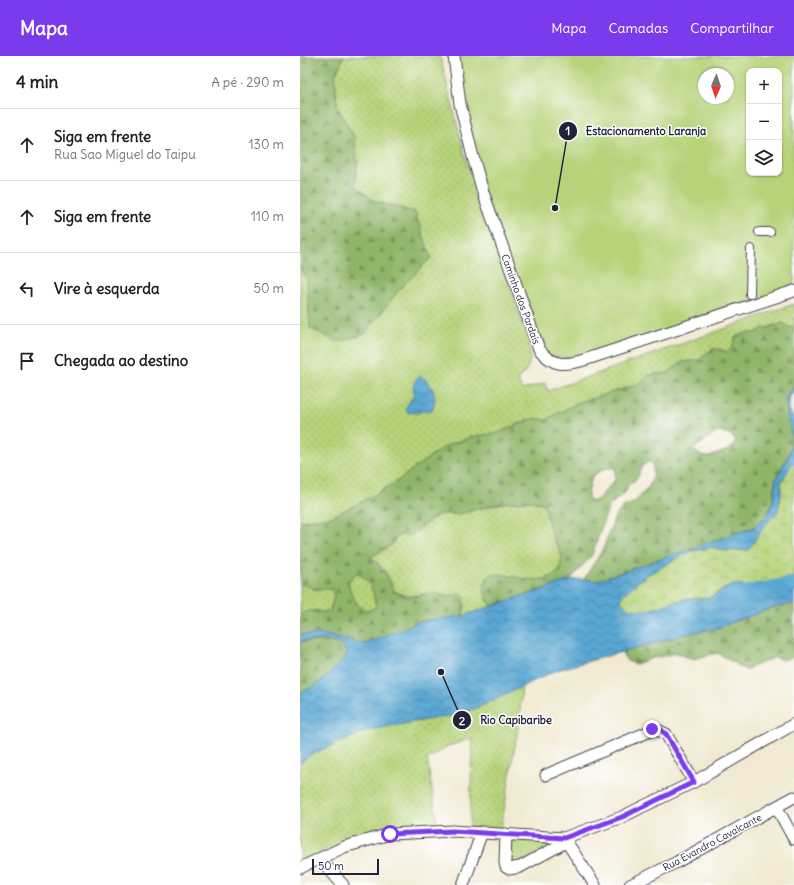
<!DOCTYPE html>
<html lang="pt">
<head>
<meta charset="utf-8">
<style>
  :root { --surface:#fff; --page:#f2f2f2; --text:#222; --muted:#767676; --line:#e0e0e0; --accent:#7c3aed }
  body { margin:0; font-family:Delius,sans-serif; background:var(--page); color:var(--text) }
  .controls { position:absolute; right:12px; top:12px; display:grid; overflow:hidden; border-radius:8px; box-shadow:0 1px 3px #0004 }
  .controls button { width:36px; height:36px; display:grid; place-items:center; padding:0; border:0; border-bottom:1px solid var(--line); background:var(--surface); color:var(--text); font:20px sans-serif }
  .compass { position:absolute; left:398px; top:12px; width:36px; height:36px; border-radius:50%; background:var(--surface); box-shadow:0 1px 3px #0004; rotate:182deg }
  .scale { position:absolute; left:12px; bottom:10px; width:67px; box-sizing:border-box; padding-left:4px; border:2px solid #22223b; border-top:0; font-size:11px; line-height:14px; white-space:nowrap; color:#22223b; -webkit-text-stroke:3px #fff; paint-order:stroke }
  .stop { position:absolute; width:12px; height:12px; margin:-9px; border:3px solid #7c3aed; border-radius:50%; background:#fff }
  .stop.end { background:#7c3aed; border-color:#fff; box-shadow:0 1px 4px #0008 }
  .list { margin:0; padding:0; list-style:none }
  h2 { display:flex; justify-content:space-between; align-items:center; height:52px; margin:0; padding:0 16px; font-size:17px }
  h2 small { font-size:13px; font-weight:400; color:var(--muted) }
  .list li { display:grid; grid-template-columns:26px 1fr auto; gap:12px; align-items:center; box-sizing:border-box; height:72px; padding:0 16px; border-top:1px solid var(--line) }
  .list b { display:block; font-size:15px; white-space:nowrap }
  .list p { margin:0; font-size:13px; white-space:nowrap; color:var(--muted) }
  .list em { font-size:13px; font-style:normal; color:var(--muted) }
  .icon { flex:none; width:22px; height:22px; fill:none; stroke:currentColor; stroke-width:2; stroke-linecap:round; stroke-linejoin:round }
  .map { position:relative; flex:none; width:494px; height:829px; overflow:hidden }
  header { display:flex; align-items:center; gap:24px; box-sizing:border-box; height:56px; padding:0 20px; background:var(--accent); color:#fff }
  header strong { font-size:19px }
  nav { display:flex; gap:22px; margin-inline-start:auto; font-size:14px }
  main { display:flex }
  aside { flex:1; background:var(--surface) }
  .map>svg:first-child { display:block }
  .grass { fill:url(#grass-dots); stroke:#6c7a5a; fill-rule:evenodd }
  .forest { fill:url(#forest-firs); stroke:#596c52; fill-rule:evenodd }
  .wetland { fill:url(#wetland-marsh); stroke:#6c7a5a }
  .park { fill:#b6d379; stroke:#6c7a5a; fill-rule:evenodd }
  .water { fill:url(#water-waves); stroke:#3d6486 }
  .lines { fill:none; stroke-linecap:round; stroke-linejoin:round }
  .river { stroke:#58a6d1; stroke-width:16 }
  .pedestrian-casing { stroke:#414052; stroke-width:10 }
  .minor-casing { stroke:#414052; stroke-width:13 }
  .pedestrian { stroke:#fff; stroke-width:8 }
  .minor { stroke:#fff; stroke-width:11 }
  .route { stroke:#7c3aed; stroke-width:5 }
  .labels { text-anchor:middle; stroke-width:3; stroke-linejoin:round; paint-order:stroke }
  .street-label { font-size:10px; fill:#22223b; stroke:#fff }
  .leader { fill:none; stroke:#22223b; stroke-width:1.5 }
  .callout-dot { fill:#22223b; stroke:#fff; stroke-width:1.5 }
  .mark-label { font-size:12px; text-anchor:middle; font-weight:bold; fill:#fff }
  .callout-label { font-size:11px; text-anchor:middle; font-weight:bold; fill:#22223b; stroke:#fff; stroke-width:3; stroke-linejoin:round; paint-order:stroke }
</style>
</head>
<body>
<header>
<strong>Mapa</strong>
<nav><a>Mapa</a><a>Camadas</a><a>Compartilhar</a></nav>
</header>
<main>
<aside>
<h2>4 min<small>A pé · 290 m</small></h2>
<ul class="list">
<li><svg class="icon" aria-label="ahead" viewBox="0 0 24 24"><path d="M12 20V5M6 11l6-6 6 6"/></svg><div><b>Siga em frente</b><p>Rua Sao Miguel do Taipu</p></div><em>130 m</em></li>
<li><svg class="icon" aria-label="ahead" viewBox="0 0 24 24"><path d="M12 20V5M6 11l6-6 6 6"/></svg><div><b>Siga em frente</b></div><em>110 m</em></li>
<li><svg class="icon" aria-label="left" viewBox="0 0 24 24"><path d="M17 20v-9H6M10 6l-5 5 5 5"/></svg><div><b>Vire à esquerda</b></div><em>50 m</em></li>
<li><svg class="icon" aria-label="arrive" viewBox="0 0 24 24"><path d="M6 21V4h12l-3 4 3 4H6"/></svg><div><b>Chegada ao destino</b></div></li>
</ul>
</aside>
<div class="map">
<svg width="494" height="829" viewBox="0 0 494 829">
  <defs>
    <pattern id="grass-dots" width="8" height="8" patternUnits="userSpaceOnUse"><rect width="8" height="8" fill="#b6d379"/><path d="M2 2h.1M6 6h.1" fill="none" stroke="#9cb56a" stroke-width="1.8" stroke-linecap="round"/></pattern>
    <pattern id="forest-firs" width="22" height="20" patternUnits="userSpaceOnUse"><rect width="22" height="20" fill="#90b569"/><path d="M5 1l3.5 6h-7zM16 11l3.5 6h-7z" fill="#759358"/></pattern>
    <pattern id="wetland-marsh" width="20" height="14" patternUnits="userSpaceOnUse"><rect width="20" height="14" fill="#b6d379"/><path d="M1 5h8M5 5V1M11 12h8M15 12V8" fill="none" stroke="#9cb56a"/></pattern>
    <pattern id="water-waves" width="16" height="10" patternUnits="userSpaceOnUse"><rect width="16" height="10" fill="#58a6d1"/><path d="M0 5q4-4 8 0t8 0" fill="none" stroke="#4887ab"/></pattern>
  </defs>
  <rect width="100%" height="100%" fill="#fff"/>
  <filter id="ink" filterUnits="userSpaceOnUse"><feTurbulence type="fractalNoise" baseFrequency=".025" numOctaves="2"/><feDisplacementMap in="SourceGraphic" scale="8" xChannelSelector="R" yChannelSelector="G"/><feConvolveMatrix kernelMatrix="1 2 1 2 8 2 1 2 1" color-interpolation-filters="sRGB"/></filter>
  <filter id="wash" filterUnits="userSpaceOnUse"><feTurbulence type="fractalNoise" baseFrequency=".012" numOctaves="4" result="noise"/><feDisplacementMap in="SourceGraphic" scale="16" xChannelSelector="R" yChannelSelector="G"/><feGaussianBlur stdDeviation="0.9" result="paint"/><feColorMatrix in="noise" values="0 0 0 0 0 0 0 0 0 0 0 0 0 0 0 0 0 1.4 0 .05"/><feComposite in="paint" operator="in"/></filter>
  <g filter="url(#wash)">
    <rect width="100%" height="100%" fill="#f1e9d1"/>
    <path class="grass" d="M44,0H140L166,104L228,283C231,302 233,311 217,323L222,334L245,327L248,335L494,248V271C488,272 481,268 475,269C469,270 460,276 455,277C448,278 443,278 436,281L433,290L427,296L420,293L406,297L400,304L382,306L368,317L348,319L339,328L277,347L246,364H226L198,377L171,381L151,388L132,399L96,426L69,442L31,461L0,465V211L7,223L10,272L99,234L131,202L115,156L75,145L55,130L57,107L54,81L37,50L35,20ZM120,320L126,353L116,358L106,351L115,338C111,329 114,326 120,320Z
      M229,445L244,447L251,477L262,500L260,515C248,525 236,525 221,522L186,542L192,550L163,560L165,547L152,539L146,541C136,533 121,540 109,540C104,540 99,537 94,535L84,513L71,501L93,488L97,480L112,478L139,458H159L202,447Z
      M56,517L65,521L72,530L76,551C59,562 51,539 48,526Z
      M3,526L14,533H32L34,540L30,556L21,557L16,554L0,559V527Z
      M222,630L219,666L201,772L170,771L172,682L146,691L127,703L138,772L71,777L42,787L0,806V707L12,698L68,674L155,659L179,651Z"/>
    <path class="forest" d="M0,0H44L35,20L37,50L54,81L57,107L55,130L75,145L115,156L131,202L99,234L65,278L37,286L10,272L7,223L0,211Z
      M482,267L486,268L488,271H494V330C478,347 494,368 492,386C491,400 480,410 476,423C474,428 474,434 474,438C472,454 465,462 454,471L296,525L284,523L303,493L315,460L323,451L335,446L349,430L353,421V409L350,405L342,410L337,423L328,429L326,436L309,450L292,499L270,524L192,550C184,538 180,529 191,518C217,517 236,533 260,515L262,500L251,477L244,447L229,445L202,447L159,458H139L127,466L112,478L97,480L93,488L71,501C83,515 88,516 94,536C98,537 103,540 107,541C118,542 135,532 146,541L160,538L164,540L163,560L121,565L65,588L21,578L0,579V559C9,551 19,557 30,556L34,540L32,533H14L0,527V465L31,461L69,442L96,426L132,399L150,388L171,381L198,377L235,362L246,364L277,347L339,328L348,319L368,317L382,306L400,304L413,292L427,296L433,290L436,281L445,277H456L463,272H470ZM419,375L429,378L436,384L431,393L409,401L401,400L393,393ZM306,412H315V424L296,445H289L288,437L292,420ZM56,517C71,524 74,535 76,551C59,562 51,539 48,526Z
      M494,548V601L482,604L476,601L445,614L418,597L392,603L377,597L353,602L336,608L327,605L322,597L386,578L417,572L475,551Z
      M26,585C36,586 44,588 47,599C33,615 20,629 0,637V586Z"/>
    <path class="wetland" d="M494,404V524C487,526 478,525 471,527C462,530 459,537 448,537L445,532L427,531L408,542H394L342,555L325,551L321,546V539L345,520L389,496L412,491L427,495L448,494L465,469L478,455L481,440V426Z"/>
    <path class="park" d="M154,0H494V235L284,304L245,300L183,136ZM449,15H479V117H449ZM404,18H428V42H404Z
      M209,783L261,785L218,808L209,806Z"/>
    <path class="water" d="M120,320C132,326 139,341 132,354C122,353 117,358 107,356L106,351L115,338C112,329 113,326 120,320Z
      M494,330V337L490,340L489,352L494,363V404L481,426V440L478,455L465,469L448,494L427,495L412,491L389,496L345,520L322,539L321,546C337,564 363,548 381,544C390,541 401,545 409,542C422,537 428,528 442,528L448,537H456L461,530L494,524V548L475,551L416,572L386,578L257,614L179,651L155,659L68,674L12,698L0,707V637C20,629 33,615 47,599C42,580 15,584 0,586V579L21,578L65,588L121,565L163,560L270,524L284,523L296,525L454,471L467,460L473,446L476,423L488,401L492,386L485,343Z"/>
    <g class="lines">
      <path class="river" d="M427,541L494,528"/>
    </g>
  </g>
  <g filter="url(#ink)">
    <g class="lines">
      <defs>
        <path id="pedestrian" d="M459,176H470
          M450,238L451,193"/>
        <path id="minor" d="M154,0L160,48L173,101L183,136L239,293C253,310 263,310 284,304L494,235
          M246,719L355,673L366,678L394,726
          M477,752L494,783
          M206,778L205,806L206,811L209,813L220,811L266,786
          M264,782L295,829
          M20,803L43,829
          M0,812L44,791L90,778L153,775L264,782L322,761L344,750L394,726L494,668
          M163,829L182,776
          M330,829L377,806L494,741"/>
      </defs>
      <use href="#pedestrian" class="pedestrian-casing"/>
      <use href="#minor" class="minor-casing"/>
      <use href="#pedestrian" class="pedestrian"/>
      <use href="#minor" class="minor"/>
    </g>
  </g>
  <g class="lines" filter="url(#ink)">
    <path class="route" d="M90,778L153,775L264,782L322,761L394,726L366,678L360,673H352"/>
  </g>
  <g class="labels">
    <g class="street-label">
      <text transform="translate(221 243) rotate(70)" y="4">Caminho dos Pardais</text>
      <text transform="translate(412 786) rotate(-28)" y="4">Rua Evandro Cavalcante</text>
    </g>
  </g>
  <path class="leader" d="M255 152L268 75M141 616L162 664"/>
  <g class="callout-dot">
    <circle cx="255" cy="152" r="4"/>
    <circle cx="141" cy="616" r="4"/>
    <circle cx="268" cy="75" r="10"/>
    <circle cx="162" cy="664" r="10"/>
  </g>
  <g class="mark-label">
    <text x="268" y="79">1</text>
    <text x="162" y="669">2</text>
  </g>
  <g class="callout-label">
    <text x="346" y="79">Estacionamento Laranja</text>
    <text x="216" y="668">Rio Capibaribe</text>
  </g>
</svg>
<div class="controls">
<button>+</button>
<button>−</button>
<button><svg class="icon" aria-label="layers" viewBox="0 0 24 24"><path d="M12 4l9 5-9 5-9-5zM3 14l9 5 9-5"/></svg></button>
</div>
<svg class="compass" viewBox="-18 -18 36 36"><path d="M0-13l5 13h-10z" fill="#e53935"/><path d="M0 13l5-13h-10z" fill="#767676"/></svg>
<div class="scale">50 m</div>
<div class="stop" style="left:90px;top:778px"></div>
<div class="stop end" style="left:352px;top:673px"></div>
</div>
</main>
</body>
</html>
